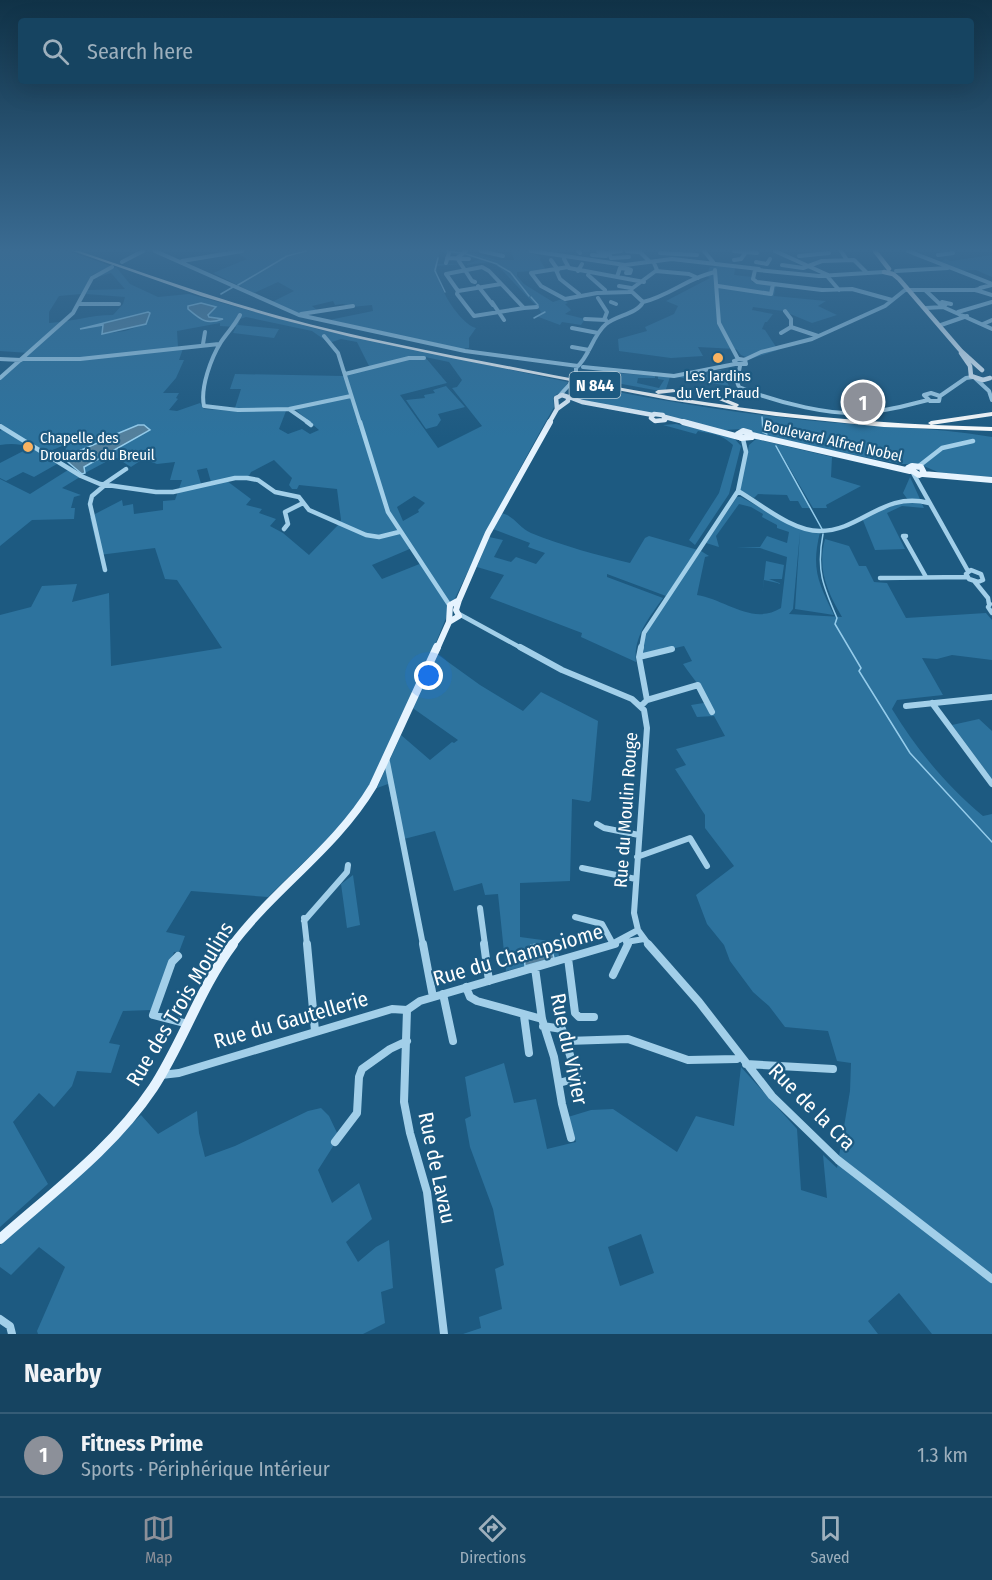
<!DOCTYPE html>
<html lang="en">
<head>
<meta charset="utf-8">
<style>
  :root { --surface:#164461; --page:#234e6a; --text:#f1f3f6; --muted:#9eb0bd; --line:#355c76; --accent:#8c9099 }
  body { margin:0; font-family:"Fira Sans Condensed",sans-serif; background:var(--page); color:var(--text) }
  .you { position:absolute; left:429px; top:676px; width:21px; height:21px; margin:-15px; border:4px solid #fff; border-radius:50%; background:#1a73e8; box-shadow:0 0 0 9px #1a73e833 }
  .badge { display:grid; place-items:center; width:39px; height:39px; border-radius:50%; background:var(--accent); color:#fff; font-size:20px; font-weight:700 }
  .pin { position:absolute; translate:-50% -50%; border:3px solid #fff; box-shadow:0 2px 6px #0006 }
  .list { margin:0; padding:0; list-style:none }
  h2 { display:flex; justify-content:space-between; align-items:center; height:78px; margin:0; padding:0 24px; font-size:26px }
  h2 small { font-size:20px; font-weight:400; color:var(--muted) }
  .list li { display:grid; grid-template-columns:39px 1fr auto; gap:18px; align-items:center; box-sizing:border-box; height:84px; padding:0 24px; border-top:2px solid var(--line) }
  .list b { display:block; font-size:22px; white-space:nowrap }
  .list p { margin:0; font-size:20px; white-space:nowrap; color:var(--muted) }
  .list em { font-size:20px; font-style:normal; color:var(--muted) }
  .icon { flex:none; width:33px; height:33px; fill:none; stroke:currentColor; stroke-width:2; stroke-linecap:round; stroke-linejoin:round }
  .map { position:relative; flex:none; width:992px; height:1334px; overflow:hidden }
  .search { position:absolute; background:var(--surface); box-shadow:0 6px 24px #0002; left:18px; right:18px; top:18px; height:66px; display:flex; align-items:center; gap:15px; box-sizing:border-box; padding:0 21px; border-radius:6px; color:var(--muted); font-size:22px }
  .sheet { height:162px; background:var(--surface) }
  nav { display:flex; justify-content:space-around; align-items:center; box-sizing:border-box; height:84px; border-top:2px solid var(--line); background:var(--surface); font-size:16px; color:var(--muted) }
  nav a { display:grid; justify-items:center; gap:3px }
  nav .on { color:var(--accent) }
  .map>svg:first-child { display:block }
  .green { fill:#2d739e; fill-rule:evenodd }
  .water { fill:#54809c; stroke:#95cceb; stroke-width:1.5 }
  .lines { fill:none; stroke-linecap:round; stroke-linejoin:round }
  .stream { stroke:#95cceb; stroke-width:1.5 }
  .minor-far3 { stroke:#a2cfe9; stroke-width:4 }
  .minor-far2 { stroke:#a2cfe9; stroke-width:4.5 }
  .minor-far1 { stroke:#a2cfe9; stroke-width:6 }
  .minor { stroke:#a2cfe9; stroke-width:8 }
  .major-far3 { stroke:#e5f3fe; stroke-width:4.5 }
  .major-far2 { stroke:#e5f3fe; stroke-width:6 }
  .major-far1 { stroke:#e5f3fe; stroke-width:8 }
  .major { stroke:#e5f3fe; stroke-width:10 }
  .highway { fill:#fff; fill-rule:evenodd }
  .minor-bridge { stroke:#a2cfe9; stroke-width:4 }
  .poi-dot { fill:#f9b260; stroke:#1d5a81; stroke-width:2 }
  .labels { text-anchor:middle; stroke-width:4.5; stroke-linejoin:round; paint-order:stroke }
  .far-poi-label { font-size:15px; fill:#fff; stroke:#1d5a81 }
  .far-street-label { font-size:15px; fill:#fff; stroke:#1d5a81 }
  .shield { fill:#1d5a81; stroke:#bbced9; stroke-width:1.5 }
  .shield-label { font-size:16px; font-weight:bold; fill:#fff }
  .street-label { font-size:18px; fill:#fff; stroke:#1d5a81 }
  .near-street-label { font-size:21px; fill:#fff; stroke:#1d5a81 }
</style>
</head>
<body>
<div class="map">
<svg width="992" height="1334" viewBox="0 0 992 1334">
  <rect width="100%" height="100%" fill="#1d5a81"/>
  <path class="green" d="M0,251H68L111,266L92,275L81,294L59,296L49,312V323C71,322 90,315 113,315L123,304L125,297L86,294L87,290L125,289L111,273L95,278L116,267L130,284L158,297L189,294L317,329L568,382L563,390L553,397L554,407C524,460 495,514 469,569C451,607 433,642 424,683L437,654L480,685L523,711L541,692L598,721L591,800L589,802L572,799L570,881L520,883V937L557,942L559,957L506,971L498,894L485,895L482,883L454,891L435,831L400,840L388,784L377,788L401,735L430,760L452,742L454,743L458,740L407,704L367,790L341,826L268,897L191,891L166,932L185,936L179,952H174L151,1010L123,1011L109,1043L120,1045L111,1073L77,1071L72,1086L54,1107L39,1093L13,1122L48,1184L0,1227V615L31,607L42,586L77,584L72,602L109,593L111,666L222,648L177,580L165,579L155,548L99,555L90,517H95V514L122,500L123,506L133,504L134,514L163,510V501L175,500L182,480H170L175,462L157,464L143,459L131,467L115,457L85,473L83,467L150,430L138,425L115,435L114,440L102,441L63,458H60L66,449L64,445L46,453C30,446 18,442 0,445V431L5,428L0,423V380L29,353L0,351ZM148,312L150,313L146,324L125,331L102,334V324ZM246,317L312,331L329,343L341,339L357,342L370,368L343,376L235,374L230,389H241L234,411L204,409L200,403L177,411L169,410L178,399L176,398L179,393H163L176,378L184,360H179L184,346L178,347L177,331L220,323V326L236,327L233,333L274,338L279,329L238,325L240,319ZM425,357L449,362L462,380L457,387L452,388L482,426L438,448L400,395L447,383ZM296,410L319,430L310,434L302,429L288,434L279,429L286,411ZM274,460L292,478L289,485L292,489H297L299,485L337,489L341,520L339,524L309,555L283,533L270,526L276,519L259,513L262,509L246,505L251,499L227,481L202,487L197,470L207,468L211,482L237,476H249L251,472ZM414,496L425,503L418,510L419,512L403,521L397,507ZM412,548L422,563L382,579L372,565Z
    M242,251H465L497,260H514L511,251H526L541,257L540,260L546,270L517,272V276L524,284L553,302L562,299L568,303L565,304L571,310L565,314L585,319L581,325L562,322L560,325L536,316L541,313L540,310L500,268L491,262L465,265L480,259L440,252L437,264H460L437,266C434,283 460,324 476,328L469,338V348L463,349L329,320L373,311L372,305L351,307L343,304L335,305L333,301L312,306L318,311L298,313L272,302L294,291L278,282L254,293L213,273L247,259L237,253Z
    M992,255V277L976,270L956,271L937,263L946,259L951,261Z
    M721,266L735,268L734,275L752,277V282L776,285L774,296L826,301L818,306L837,315L812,323L783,311L753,307L752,310L773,314L767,322H765L762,329L765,330L778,350L750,359L741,355L736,349L698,347L703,356L671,358L619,351L618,339L647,331L645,327L674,314L678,306L666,301L710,278L706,276L710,267Z
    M721,370L729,386L677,377Z
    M594,371L655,376V378H638L637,383L659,388L664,380L658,379V376L670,377L665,392L579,376L582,372Z
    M574,383C649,399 728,412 805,420C867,427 931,426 992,437V477L940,473L919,464H901L765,438L744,429L724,430L583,401L572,396L570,393Z
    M446,386L465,407L438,414L441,420L437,426L426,429L406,400L425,398L424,395L435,393L433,390Z
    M676,424L732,436L741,446L729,494L695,545L689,540L719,493L733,445C721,434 716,435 698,431L696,434L663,425Z
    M756,439L832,457L831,477L861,486L826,505L827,508H813L776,445L811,508H802L798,501H790L787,495L758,494L754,498L740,490L749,445Z
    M31,447L57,464L34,477L23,472L6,481L0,478V463Z
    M68,470L80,477L62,488L81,495L74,497L71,508H75L74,519L32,520L0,546V479L30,494Z
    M910,477L924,508L902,506L887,513L905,549L875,550L862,518L908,500L903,493Z
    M737,497H741L793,526L820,532C811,569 818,582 834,615L795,609L800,532L793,609L789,614L842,617C827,591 817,569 825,539L849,546L859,566H866L874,582L887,583L906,618L986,613L992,620V660L952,655L937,659L922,658L943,695L897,700L892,709C917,750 946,785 983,816L992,814V1334H932L899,1293L868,1321L878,1334H463L481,1328L479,1317L502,1309L495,1269L504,1265L493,1209L470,1147L465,1119L471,1116L465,1077L504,1063L514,1103L536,1099L547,1149L576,1142L568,1117L591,1110L613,1109L677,1152L696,1116L734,1126L741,1067L797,1129L801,1190L827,1198L823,1155L837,1168L850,1091L851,1063L837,1061L828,1031L785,1027L769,1006L753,992L730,961L724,945L707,924L696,895L734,866L705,828V815L675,769L686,765L676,749L725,736L714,716L697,717L691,705L710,702C701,686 693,679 683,664L692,661L684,646L641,656C644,620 680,581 701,551L709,556L705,557L697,595C725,599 752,626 781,608L787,557L760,548L736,547H760L767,536L787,543L789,532L777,528V525L762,517L763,514L751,507L739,504L716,536L719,547L706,543ZM641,1234L654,1273L620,1286L608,1247Z
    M500,513C513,514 519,528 531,533C563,546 597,555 630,563L645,538L649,536L698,550L666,596L607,574V577L663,598C649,618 633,637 636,662L581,637L582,633L490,598L504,575L477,567L489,537L503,540L494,557L511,562L516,557L536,564L545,553L528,547L530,543L493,529Z
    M766,561L784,565L782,579H769L782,584L764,580L762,596Z
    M979,719L992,731V779L952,725Z
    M353,875L360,925L347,928L341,884Z
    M321,1108L329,1116L339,1137L318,1170L332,1203L359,1183L372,1219L346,1242L358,1262L376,1247L389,1240L393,1288L381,1292L385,1323L363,1334H38L37,1331L65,1267L39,1247L11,1275L0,1267V1245L141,1115L158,1134L197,1111L199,1133L205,1157L235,1146L308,1111Z"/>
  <path class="water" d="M201,303L216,307L208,315L209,317L223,319C206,325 201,320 188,309V306Z
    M148,312L150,313L146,324L102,334L103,325L80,329Z
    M138,425H144L150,430L84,467L85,473L82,474L63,458L102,441L114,440V435Z
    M537,944L552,951L554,958L525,966L524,955L531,945Z"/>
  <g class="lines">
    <path class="stream" d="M447,251L461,253
      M466,254L497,264
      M498,265L510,272
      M435,270L438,258
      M435,271L445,292
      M511,273L529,296
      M238,285L287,256L306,251
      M221,294L233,287
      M531,297L538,305
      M534,318L545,312
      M762,417L763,432L767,434
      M776,446L822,529
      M823,534C816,570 823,586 837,618L835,624L861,668L859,671L910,753L992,842"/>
    <path class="minor-far3" d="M155,251L299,315L465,351L578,366
      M466,251L457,258L472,281L475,282
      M481,251L503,256
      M531,251L625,265L672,259L759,269
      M578,251L580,253
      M598,251L605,253L621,251
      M627,251L638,252
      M639,251L649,261
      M704,251L713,262
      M734,251L757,253
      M775,251L828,275
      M841,251L847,260
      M908,251L992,284
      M609,253L611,258L629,257
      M660,253L697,255
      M592,255L606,256
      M938,255L953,253
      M799,256L829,253
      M447,258L469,259
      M564,259L569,268L644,282
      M551,260L558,270
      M734,260L741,259L746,252
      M182,261L242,251
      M122,262L143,251
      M756,262L767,264L770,259
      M446,263L449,253
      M782,265L803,268L822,261L854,260L867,273
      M482,267L489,271L524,308L474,316L457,294L458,291L446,274Z
      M568,267L531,273L541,286L565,299L597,293L630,292
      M628,269L631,270L630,273H626Z
      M556,270L560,279L579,294
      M715,270L719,323L738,359
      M755,270L753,279L757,282L822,290L852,289L892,300
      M758,270L819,276L884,272
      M578,271L582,264
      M656,271L689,274L698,278
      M896,271L948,268
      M588,275L605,290
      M827,276L839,290
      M617,277L620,268L628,269
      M478,286L493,305
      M619,286L631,288
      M718,286L771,294L773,284
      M979,289L975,290L979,291L980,288L992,285
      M925,290L943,307L992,329
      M458,291L501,284
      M979,291L992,295
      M598,298L607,312L604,320
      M492,302L504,320
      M611,302L616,304
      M643,302L630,290L657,270L654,263
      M78,304H119
      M943,307L946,304L942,302L951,304
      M524,308L537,307
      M926,308L943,307
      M785,311L791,319V327L818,336
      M958,312L992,302
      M301,314L353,306
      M240,315C235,325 227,333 221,342C211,358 200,388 204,406L238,410L289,409L351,396
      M585,319L606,320
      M983,324L992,320
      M941,325L967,316
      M572,328L598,333
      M781,333L791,327
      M324,336L338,353L360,423
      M203,344L205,332
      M572,347L589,350
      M0,359L21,360
      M22,359H80L219,344
      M739,359L745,360L746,364H736L734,361Z
      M744,360L761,352L812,339L885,306L905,290H975
      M740,366L737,382L739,387C775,402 835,418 874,412C892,409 910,405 928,400
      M583,367L674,376L735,364
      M345,374L409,358H424
      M576,374V368C590,356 592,336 606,324C617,315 637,314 643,302C669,296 689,277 715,272
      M0,378L73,313L92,278L112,267
      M976,379L989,391L992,400
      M931,393L940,396L939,401H930L924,395Z
      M560,395L570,384
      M940,396L966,378L973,377
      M289,409L309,423"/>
    <path class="minor-far2" d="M307,422L311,425
      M360,422L388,512L450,606
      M0,426L81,476L100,484L156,492H173L235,478H247L258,480L275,492L299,497L309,510L366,535L379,537L399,532
      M919,466L942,448L973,441
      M913,473L968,571
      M104,484L126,469
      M105,485L92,496L90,504L105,570
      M738,491C762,505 792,531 820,531C861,531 883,491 929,503
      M284,529L288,524L285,512L303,503
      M906,536H903L926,577
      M971,570L981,574L983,580L978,582L969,579L966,574Z
      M880,578L967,577
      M975,582L988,598L989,604
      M990,604L988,607L992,613
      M459,614L523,649
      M641,649L644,633L738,491L746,452L743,439"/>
    <path class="minor-far1" d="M520,647L562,670L632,699L644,710L647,728L634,913L638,930L649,945
      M639,657L672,649
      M647,700L698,685L712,712
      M932,703L992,784
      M641,706L647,700L639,657L641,647
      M906,706L992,697
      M386,757L423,945
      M597,824L604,828L639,835
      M637,857L690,838L707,866
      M582,868L636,879
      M480,908L485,945
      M575,917L602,924L613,944
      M304,918L307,945
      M304,921L347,872L348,865
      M626,942L644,939
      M610,945L638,930
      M627,945L628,942"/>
    <path class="minor" d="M307,944L315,1031
      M423,944L433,997
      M484,944L489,981
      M648,944L699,1002L772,1096L838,1160L992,1279
      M178,956L172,962L153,1015L188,1024
      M568,958L575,1013L579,1017H594
      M535,968L542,1019L554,1057L562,1104L571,1138
      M613,975L628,944
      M466,987L470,997L477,1001L542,1019
      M443,994L453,1041
      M407,1010L404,1102L410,1133L427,1192L444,1334
      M407,1010L420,1001L615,944
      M524,1016L529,1053
      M543,1026L562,1029L577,1078L559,1083
      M567,1041L628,1039L688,1060L737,1059L740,1057
      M746,1064L833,1069
      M161,1075L179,1073L392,1009L407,1010
      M335,1142L357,1113L359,1077L362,1069L390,1049L407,1041
      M0,1319L10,1326L12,1334"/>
    <path class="major-far3" d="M875,251L889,269
      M884,272L893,274L899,279L961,351L982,370
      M961,353L970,366L971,376L983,380L990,378
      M562,395L568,397V401L557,409L556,398Z
      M569,397L582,402L653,415
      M654,414L663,415L665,420L655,421L651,418Z
      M665,417L688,423
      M549,423L557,409"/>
    <path class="major-far2" d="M683,422L739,437
      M743,431L750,433L752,437L741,438L738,434Z
      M752,435L910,471
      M912,466L921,467L924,473L919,475L908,468Z
      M923,474L992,480
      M449,622L450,605L459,600L488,533L550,422
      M437,649L449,622L459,616L456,610L459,600"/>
    <path class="major-far1" d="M232,945C275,888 336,848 373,786L437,647"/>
    <path class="major" d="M0,1239C53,1192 113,1148 153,1088C183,1042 200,988 233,944"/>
    <path class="highway" d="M73,251H79C147,274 214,298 283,317C363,339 446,354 528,370C596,383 665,397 734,406L719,400V398L721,397L738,404L739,405L737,407C822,419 906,425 992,427V431L884,427L776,416L669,400L456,359L351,337L279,319L201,296Z
      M673,389L675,390V392L658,394L655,392L658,390Z
      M992,412V416L931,425L928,423L931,421Z"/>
    <path class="minor-bridge" d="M570,384L576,374"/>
  </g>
  <linearGradient id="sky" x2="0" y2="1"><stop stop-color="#103247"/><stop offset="0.57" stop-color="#3a6b92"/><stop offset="1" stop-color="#3a6b92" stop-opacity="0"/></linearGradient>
  <rect width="992" height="438" fill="url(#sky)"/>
  <g class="poi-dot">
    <circle cx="718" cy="358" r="6"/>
    <circle cx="28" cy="447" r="6"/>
  </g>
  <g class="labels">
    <g class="far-poi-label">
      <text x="718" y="381">Les Jardins<tspan x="718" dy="17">du Vert Praud</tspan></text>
      <text x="40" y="443" text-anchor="start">Chapelle des<tspan x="40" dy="17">Drouards du Breuil</tspan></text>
    </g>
    <g class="far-street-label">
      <text transform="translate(833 441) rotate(13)" y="5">Boulevard Alfred Nobel</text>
    </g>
    <rect class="shield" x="569.5" y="372" width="51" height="26" rx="4.5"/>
    <g class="shield-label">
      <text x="595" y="391">N 844</text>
    </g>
    <g class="street-label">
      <text transform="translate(626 810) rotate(-86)" y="6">Rue du Moulin Rouge</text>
    </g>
    <g class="near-street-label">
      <text transform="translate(518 955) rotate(-16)" y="7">Rue du Champsiome</text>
      <text transform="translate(180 1004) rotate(-59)" y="7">Rue des Trois Moulins</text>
      <text transform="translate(291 1020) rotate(-16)" y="7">Rue du Gautellerie</text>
      <text transform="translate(569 1049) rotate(78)" y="7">Rue du Vivier</text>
      <text transform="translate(812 1107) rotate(45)" y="7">Rue de la Cra</text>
      <text transform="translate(437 1168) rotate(78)" y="7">Rue de Lavau</text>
    </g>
  </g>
</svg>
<div class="you"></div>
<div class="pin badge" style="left:863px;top:402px">1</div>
<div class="search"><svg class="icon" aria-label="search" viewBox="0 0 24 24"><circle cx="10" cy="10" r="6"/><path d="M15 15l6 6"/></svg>Search here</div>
</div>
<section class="sheet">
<h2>Nearby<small></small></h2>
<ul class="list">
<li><span class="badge">1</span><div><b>Fitness Prime</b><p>Sports · Périphérique Intérieur</p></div><em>1.3 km</em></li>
</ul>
</section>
<nav>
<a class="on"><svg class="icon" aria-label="map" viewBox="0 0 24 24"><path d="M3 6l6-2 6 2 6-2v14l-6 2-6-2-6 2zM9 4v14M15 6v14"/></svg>Map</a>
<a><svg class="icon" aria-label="directions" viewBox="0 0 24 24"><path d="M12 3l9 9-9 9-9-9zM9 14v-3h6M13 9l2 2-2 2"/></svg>Directions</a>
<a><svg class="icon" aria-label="saved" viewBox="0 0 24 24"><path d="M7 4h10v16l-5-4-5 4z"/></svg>Saved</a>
</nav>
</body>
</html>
